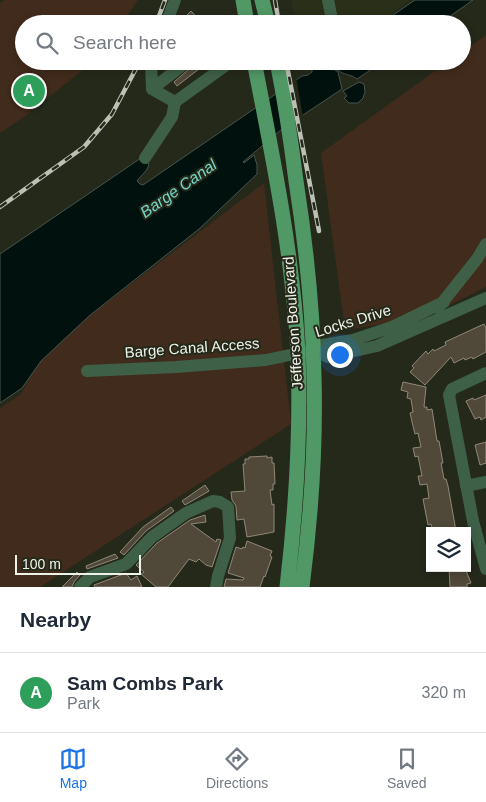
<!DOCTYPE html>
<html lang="en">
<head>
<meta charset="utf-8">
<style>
  :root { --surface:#fff; --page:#f2f2f3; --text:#1f2937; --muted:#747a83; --line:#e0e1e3; --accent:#1a73e8 }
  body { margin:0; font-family:Arial,sans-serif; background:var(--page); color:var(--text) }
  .controls { position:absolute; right:15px; bottom:15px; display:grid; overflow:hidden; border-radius:0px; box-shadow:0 2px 8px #0003 }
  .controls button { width:45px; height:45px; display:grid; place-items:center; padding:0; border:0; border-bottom:1px solid var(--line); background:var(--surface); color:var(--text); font:25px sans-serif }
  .scale { position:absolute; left:15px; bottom:12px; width:126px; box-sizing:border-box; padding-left:5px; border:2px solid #eff2e8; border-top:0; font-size:14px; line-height:18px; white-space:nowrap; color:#eff2e8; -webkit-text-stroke:4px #25291a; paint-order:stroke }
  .you { position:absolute; left:339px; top:354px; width:18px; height:18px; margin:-12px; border:4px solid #fff; border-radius:50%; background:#1a73e8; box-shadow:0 0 0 8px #1a73e833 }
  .badge { display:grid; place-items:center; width:32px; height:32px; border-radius:50%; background:var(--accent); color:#fff; font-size:16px; font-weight:700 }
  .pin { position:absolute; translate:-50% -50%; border:2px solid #fff; box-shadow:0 1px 5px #0006 }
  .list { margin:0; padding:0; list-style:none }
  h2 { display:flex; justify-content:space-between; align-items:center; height:65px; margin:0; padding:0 20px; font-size:21px }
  h2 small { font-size:16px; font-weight:400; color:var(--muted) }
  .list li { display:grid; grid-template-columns:32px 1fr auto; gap:15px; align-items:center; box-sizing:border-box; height:80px; padding:0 20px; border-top:1px solid var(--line) }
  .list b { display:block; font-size:19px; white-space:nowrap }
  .list p { margin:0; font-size:16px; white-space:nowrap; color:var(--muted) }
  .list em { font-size:16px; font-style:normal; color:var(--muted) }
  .icon { flex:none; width:28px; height:28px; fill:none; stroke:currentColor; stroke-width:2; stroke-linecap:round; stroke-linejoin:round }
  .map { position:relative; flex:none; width:486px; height:587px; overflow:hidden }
  .search { position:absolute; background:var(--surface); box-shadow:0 2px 8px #0003; left:15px; right:15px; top:15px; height:55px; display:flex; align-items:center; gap:12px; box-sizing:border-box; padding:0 18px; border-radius:28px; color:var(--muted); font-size:19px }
  .sheet { height:145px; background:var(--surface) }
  nav { display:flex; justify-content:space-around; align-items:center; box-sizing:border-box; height:70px; border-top:1px solid var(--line); background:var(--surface); font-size:14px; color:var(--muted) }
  nav a { display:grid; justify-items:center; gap:2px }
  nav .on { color:var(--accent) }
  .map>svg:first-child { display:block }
  .built { fill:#2a2f19 }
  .green { fill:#412b1c }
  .water { fill:#01110e; stroke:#48544f }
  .pier { fill:#25291a }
  .building { fill:#50493a; stroke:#908877 }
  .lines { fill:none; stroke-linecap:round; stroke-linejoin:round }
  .minor { stroke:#3e6047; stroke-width:12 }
  .major { stroke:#509865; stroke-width:15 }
  .rail-casing { stroke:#bdc0b5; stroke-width:4.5 }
  .rail { stroke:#25291a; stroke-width:2.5; stroke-dasharray:8; stroke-linecap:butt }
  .labels { text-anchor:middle; stroke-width:4; stroke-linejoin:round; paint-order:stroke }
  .street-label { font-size:15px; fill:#eff2e8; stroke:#25291a }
  .water-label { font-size:16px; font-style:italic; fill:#73d5c7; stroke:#25291a }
</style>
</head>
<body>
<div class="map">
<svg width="486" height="587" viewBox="0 0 486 587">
  <rect width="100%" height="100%" fill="#25291a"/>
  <path class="built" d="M291,0H410L377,24H296Z
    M304,61H323L306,73Z"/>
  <path class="green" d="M5,0H138L122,24H24V61H94L24,117L0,133V3Z
    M486,35V287L425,317L345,330L321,153L449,61H462V52Z
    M264,183L291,424L40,587H0V408L20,395L47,348Z"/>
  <path class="water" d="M415,0H473L439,24H380Z
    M340,61H384L357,79C351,74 343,75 338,70Z
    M323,62L338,72L342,89L282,129L243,162L244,163L254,155L257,165V174L199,229L89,316L41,361L22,388L0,403V254L141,158L149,164C147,172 142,174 137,181L140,184L143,185L302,76L308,75L312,72V70Z
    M359,82L364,84L365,92L363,98L358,103H349L344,98L347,96L343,91Z"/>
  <path class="pier" d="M296,77L303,117L284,131L276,91Z"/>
  <path class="building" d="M191,11L203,24H178Z
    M195,64L199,69L177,86L174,82Z
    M484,324L486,328V352L473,359L472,357L465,360L464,358L454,363L451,357L425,385L410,372L414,368L412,366L426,351L428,354L433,349L434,351L446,345L445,342Z
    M403,382L426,387L424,407H427V410L432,409L437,441H439L443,463H441L444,479H446L448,486L456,531H433L431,524L428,525L423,499L429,498L427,484L420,485L418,476H422L418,456L415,457L413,448L421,447L418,433L415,434L412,422L410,413L413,412L411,399L407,398L408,392L401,390Z
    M486,395V417L481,420L480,417L475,419L466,401L473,398L474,400Z
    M486,442V463L480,465L475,445Z
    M267,456V458L272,457V463H274L275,484H273V490H270L272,505L274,504V532L247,537L244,519L237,520L236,506L232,500L231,492L245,491L243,464H245V459H249V457Z
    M205,485L209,491L185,505L182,501Z
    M171,507L174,511L146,531L124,555L120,552L143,527Z
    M205,515L206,522L191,524L216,542L217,539L221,540L212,567L206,565L199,559L196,562L189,559L168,587H156L141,574L144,572L136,565L157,543L190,520Z
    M247,541L272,551L270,556L272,557L265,577L264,576L260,587H224L226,579L243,580L244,578L228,573L236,547L242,549L243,547L245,548Z
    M115,554L118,558L87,569L86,566Z
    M449,568H465L471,583L467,584V587H450Z
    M77,572L80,575L74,582L72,587H62Z
    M126,573L131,580L137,576L142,587H95L94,585Z"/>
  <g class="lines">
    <path class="minor" d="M328,0L333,24
      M166,24L175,0
      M151,61L152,89
      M152,89L175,102L232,61
      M152,89L188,61
      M145,158L172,117L175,102
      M438,308L477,259L486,244
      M313,350L328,357L377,346L486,298
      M87,371L176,367L266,360L313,350L322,345L353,340L392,327L444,302
      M486,373L452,389L449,395L473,521L486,569
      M466,486L486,482
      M80,587L90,577L126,564L152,537L186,513L213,501L220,502L228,507L230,538L218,576L216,587"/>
    <path class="major" d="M243,0L247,24
      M262,0L268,24
      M254,61C273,158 293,255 298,353C301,431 296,510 287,587
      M277,61C285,101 291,141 296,181C306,245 313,310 314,376C316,446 311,517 302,587"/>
    <defs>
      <path id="rail" d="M275,0L279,24
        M156,24L165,0
        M286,61L319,231
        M0,207L84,147L112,114L140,61"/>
    </defs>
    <use href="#rail" class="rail-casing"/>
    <use href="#rail" class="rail"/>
  </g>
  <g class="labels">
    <g class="street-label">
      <text transform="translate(353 321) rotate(-17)" y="5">Locks Drive</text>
      <text transform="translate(293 323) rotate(-94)" y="5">Jefferson Boulevard</text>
      <text transform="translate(192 348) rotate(-4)" y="5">Barge Canal Access</text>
    </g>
    <g class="water-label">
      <text transform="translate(178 188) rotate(-35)" y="6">Barge Canal</text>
    </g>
  </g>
</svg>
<div class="controls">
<button><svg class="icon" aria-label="layers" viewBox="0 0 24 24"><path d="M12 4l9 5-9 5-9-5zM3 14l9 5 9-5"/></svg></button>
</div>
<div class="scale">100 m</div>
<div class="you"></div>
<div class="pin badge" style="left:29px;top:91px;background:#2e9e5b">A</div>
<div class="search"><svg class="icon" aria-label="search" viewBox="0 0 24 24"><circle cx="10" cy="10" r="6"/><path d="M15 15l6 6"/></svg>Search here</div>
</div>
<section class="sheet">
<h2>Nearby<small></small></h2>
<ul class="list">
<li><span class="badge" style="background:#2e9e5b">A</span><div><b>Sam Combs Park</b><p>Park</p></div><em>320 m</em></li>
</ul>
</section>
<nav>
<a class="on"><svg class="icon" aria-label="map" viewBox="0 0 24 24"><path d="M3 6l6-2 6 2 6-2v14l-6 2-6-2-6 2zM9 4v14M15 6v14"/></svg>Map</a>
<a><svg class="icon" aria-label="directions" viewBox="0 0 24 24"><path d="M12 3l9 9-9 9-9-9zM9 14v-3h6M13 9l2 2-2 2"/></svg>Directions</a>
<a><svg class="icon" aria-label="saved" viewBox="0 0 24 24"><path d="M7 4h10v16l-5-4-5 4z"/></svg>Saved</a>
</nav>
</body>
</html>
